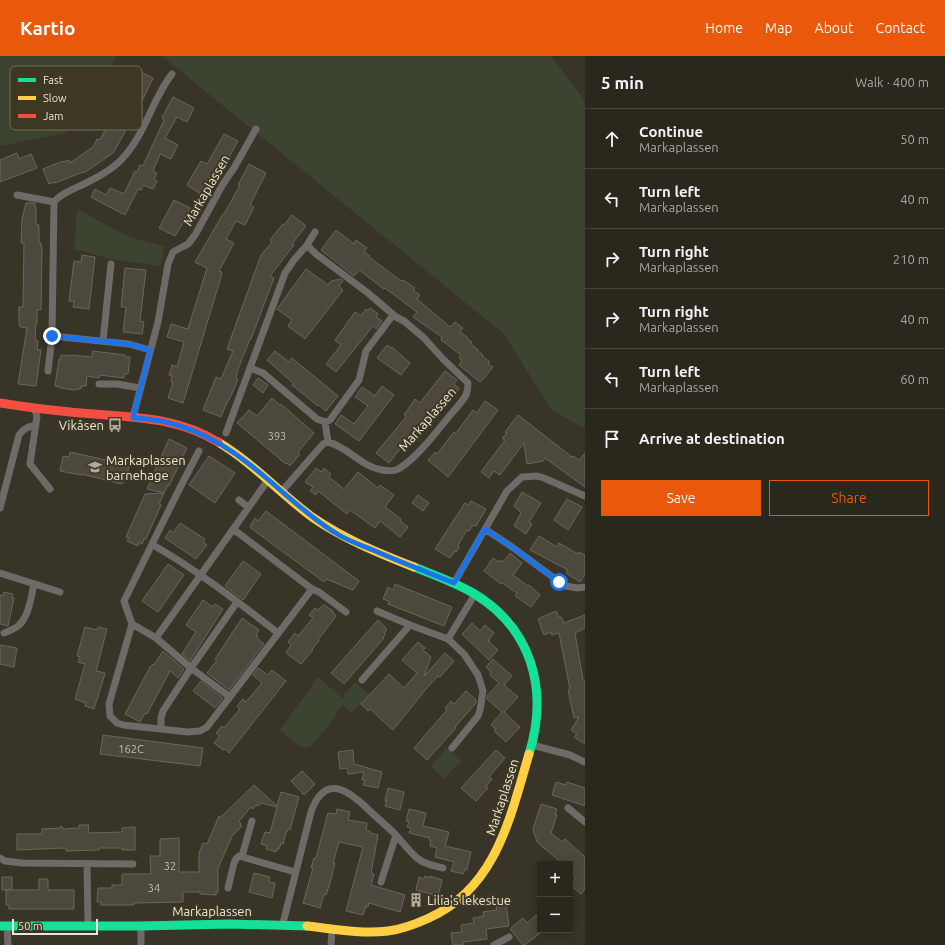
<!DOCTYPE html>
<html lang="en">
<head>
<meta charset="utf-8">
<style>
  :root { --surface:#2a271d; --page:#322f26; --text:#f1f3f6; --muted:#a5a5a4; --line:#46443b; --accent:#ea580c }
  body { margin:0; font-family:Ubuntu,sans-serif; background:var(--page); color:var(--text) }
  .controls { position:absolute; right:12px; bottom:12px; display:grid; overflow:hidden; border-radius:0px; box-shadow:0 2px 10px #0003 }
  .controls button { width:36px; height:36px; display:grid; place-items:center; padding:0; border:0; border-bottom:1px solid var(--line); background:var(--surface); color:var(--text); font:20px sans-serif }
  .scale { position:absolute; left:12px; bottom:10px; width:86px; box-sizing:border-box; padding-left:4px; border:2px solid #eae6d9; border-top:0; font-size:11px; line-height:14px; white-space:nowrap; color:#eae6d9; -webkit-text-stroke:3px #3e3721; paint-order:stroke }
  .stop { position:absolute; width:12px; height:12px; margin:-9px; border:3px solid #1a73e8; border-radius:50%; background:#fff }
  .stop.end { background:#1a73e8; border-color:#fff; box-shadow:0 1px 4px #0008 }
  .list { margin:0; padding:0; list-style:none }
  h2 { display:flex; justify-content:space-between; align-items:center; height:52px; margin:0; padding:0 16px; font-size:17px }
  h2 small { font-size:13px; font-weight:400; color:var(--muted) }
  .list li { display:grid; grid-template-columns:26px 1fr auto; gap:12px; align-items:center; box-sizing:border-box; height:60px; padding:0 16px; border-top:1px solid var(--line) }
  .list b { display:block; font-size:15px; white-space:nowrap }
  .list p { margin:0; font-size:13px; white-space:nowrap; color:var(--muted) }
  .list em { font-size:13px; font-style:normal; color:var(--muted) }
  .actions { display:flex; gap:8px; padding:12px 16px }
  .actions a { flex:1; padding:9px 0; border:1px solid var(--accent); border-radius:0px; text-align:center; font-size:14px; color:var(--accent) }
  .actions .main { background:var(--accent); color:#fff }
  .icon { flex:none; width:22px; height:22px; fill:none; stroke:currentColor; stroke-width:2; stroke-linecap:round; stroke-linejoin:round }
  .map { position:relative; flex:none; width:585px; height:889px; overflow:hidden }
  header { display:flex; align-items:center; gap:24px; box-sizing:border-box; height:56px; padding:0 20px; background:var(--accent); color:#fff }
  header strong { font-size:19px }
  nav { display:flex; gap:22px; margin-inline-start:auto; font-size:14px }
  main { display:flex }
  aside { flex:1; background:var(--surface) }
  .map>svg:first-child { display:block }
  .green { fill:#3c4431 }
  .building { fill:#4d483e; stroke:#6b665c }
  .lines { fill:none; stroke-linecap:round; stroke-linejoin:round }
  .lane { stroke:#6e6a68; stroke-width:7 }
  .fast { stroke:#16e098; stroke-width:9 }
  .slow { stroke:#ffcf43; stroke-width:9 }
  .jam { stroke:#f24e42; stroke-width:9 }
  .route { stroke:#1a73e8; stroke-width:5 }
  .labels { text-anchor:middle; stroke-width:4; stroke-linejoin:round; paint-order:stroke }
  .number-label { font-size:11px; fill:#c3beb2 }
  .street-label { font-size:13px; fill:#eae6d9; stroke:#3e3721 }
  .poi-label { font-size:13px; fill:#eae6d9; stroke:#3e3721; text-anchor:start }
  .key { fill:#3e3721; stroke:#726c58; stroke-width:1 }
  .key-label { font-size:11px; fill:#eae6d9 }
</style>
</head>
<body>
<header>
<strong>Kartio</strong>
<nav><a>Home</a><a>Map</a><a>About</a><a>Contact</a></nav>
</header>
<main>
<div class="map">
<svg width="585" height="889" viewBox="0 0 585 889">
  <rect width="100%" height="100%" fill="#383427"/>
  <path class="green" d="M0,0H117L65,77L0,90Z
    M162,0H551L585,45V373L551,353L504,278Z
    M77,153L129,181L164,190L161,210L116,204L74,193Z
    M318,621L345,644L344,637L356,626L369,639L352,657L343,650L344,647C338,655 315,692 306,692C297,691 286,680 280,674Z
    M447,692L461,705L444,723L431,710Z"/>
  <path class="building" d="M139,15L153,22L143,43L140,41L137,46L127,41Z
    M173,41L194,52L187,66L177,61L165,82L178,89L171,103L160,98L153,115L157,117L154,123L157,125L153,133L143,129L141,134L138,133L125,159L91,141L95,133L106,139L110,132L124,138L135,115L137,116L140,109L143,110L164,64L162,62Z
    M111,62L126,70L124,76H125L113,97L84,117L83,116L55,127L54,126L49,128L43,113L63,105V106L69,104L70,107L93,91L97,83L100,84Z
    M224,78L238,85L227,105H225L223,109L220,107L202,139L187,129L201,105L207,108Z
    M17,97L19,103L31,98L37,112L0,126V104Z
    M249,108L266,117L250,149L254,151L245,169L236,165L226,183L234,187L219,215L222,216L221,221L183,347L168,342L173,326H171L172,319H169L172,309L177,311L184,286L167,281L171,268L188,273L207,212L195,206L223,158H224L240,129H238Z
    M174,144L190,152L183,167L175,180L159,172Z
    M26,147H35V151H36V168H38L39,171V187H41V191H42L41,254H37V267H36L35,284L38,285L37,294H41L36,330L18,328L27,272L20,271L19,267V251H23L24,187H21L22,163Z
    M292,159L306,170L292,188L294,189L270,220L274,222L251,283H250L238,313L236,323L238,324L229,344H228L221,361L203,354L216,321L221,323L233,295L227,293L261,199L272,186L270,184L283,168L284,169Z
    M336,174L354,188L356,184L367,192L364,196L370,200L369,201L401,225L403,224L415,232L413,234L420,239L417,243L450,271L455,266L463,272L460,276L468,282L467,283L472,286L471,288L478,294V295L483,299L482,300L490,306L488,308L493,311L484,322L480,326L459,309L462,304L459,302L461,299L441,284L442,281L413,261L417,256L385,232L384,233L359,214L354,220L321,194Z
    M82,199L95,201L89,253L73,251L74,245H69L74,205L81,206Z
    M125,212L146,214L140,265L144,266L142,278L123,276L126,251H121Z
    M306,213L328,229L331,225L341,223L343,225L339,230L343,234L305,283L288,270L292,264L277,253Z
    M370,252L378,258L376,261L382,265L376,273L373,270L336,316L326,308L341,289L335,284L355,256L361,260L366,253L368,255Z
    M387,289L391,292L392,291L410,307L401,319L377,302Z
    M93,295L125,299V301H130L128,318H124V322L99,319V322L87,320L86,330H81V333H76L75,334L60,332V331L55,330L59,303H61V299L70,300V299L92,301Z
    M275,295L289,306L292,302L338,340L326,355L319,349L318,350L292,329L293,327L267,304Z
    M445,315L457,324L454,328L459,332L454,340L451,339L446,345L443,343L432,356L430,355L389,407L376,397L406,361L404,359L415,343L420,347Z
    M258,322L268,329L263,337L253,329Z
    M382,330L394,339L359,385L335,368L341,359L354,368L368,350L355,341L362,331L375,340Z
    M272,342L280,349L281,348L314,377L298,396L300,398L290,410L287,407L286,408L237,367L249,354L257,360Z
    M485,345L498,354L448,421L428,404L435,396L437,398L454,376L456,377L473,354L477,357Z
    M518,359L572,401L573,400L579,404L585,397V431L545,402L543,405L527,408L524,387L500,419L494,415L489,422L481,416L505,384L502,382L507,377L505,376Z
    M169,383L187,392L179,409L169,430L168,429L164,437L147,433Z
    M70,396L115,406L116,400L131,404L126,422L122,428L81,418V419L60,415L63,400L69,401Z
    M209,400L235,417L215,447L189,429Z
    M316,412L322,416L324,412L331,418L329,421L344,433L358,416L378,432L380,429L394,439L385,451L401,463L400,465L408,471L400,481L380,465L375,472L350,454L347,458L318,435L316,439L310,435L313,431L305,426Z
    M522,436L541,447L529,466L532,468L526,478L514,470L521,457L519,455V454L514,450Z
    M164,437L159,448L161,449L146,483H144L142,488L139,486L138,490L127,485L129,482L126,481L145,438Z
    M418,439L429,447L423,455L412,447Z
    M567,443L582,451L568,474L554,464Z
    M471,445L486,453L476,470L473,469L469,475L467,474L458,489L459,491L457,495L454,496L450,502L435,493L465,447L468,449Z
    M266,455L359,525L353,534L326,523L324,526L252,473L250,470L255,462L258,465Z
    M180,467L205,483L203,486L207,489L196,503L165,482L170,474L173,477Z
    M539,480L557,491L559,487L578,498L579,496L585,499V518L580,526L566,517L568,514L530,494Z
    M510,497L522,507L513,519L528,530L529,529L540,539L531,551L515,540L517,537L502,527L501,528L484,515L493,502L499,506L500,504L503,506Z
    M243,505L261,518L243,544L225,530Z
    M168,508L184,519L158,556L142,545Z
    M395,528L452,551L444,570L388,548L389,545L383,543L388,531L393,534Z
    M4,536L13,538L12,542H14L8,570L0,568V539L3,540Z
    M203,544L213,551L215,548L223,553L190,605L182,598L196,576L186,569Z
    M323,549H324L333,555L332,556L336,560L318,584L319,585L312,593L313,594L301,608L286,597L291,589L288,586L295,577L298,580L313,562L309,559L315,552L318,554Z
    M556,555L559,561H561L564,567L585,559V572L575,577L583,624H585V688L574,681L577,678L571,674L579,661L574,662L568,634L570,633L559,577L552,579L551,576L544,579L538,563Z
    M242,562L259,574L256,579L258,580L257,582L264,588L229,634L207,617L217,604L215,603Z
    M378,564L386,572V575L384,578L385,579L383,581L384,582L344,628L331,617Z
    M472,567L480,575L485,569L494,577L489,583L490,584L488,585L498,594L489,604L462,578Z
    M85,571L97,574L98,571L107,573L96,615L105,617L104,621L94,653L85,650L86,647L75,643L85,608L78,606L80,601L77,600Z
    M418,586L425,592L423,594L431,601L424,620L445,597L454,605L440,621L438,620L426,633L393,674L370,653L368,655L361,648L389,618L404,632L417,617L402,604Z
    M0,589L17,592L14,611L0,608Z
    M163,595L184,613L178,622L170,615L147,658L145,657L140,666L125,658L150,611L153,608L154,609Z
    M493,603L512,620L504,629L518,641L504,656L520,671L506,686L495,676V672L491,669L502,656L487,643V640L499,627L491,620L490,618L491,616L486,611Z
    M258,612L268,619L272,614L286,625L229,697L225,693L223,694L214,687L220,680L216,677L222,670L224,672L240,653L237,650L243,643L246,646L262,627L253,619Z
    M201,625L223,642L215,652L193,635Z
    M466,635L476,644V647L455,671L456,672L427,704L414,692L447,654L445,652L451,645L454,648Z
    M103,679L203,692L200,710L100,698Z
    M353,694L354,708L382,716L378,732L363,729L365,724H362L364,716L348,718L347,712L340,713L338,696Z
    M496,694L505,702L489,721L492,723L486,730L488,732L476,745L461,732Z
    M302,715L315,728L304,739L291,725Z
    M556,726L566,729L567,726L585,732V750L552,739Z
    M254,729L277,750L281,736L299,741L290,774L288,773L287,776H286L283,788L281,787L279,793H277L276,796L266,793L267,790L261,788L265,776L270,777L277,751L261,747L258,750L256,749L253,753L251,751L239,765L241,768L240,769L242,770L232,780L217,815H218V836H216V839L200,838V836H183V846L134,847V849H101V846H97L98,832H112V829H122V818H151L150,800H160V783L179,782V816H199V797L203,787L207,788L219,760L220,762Z
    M388,732L404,736L400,754L385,750L387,745H385Z
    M541,748L557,753L555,759H557L551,777L562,786L565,783L585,801V833L581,838L570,829L576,822L570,817V808H563L537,786L533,773Z
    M337,753L350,756L348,764L367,767L366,774L370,775V777L378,779L371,817L374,818L371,829L405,839L400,856L369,847L368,851L366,850L363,859L346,855L363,791L339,786L333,807H335L330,827L326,839L324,838L320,852L303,847L313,812H311L314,802H316L328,757L336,758Z
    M409,753L426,757L423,770L449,776L445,790L471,796L467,814L465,813L463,818L451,815L454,806L435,801L437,792L430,790L431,785L429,784L430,782L409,777L411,772L407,771L409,766L406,765Z
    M79,769H89L88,777L122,776V772L135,771V794H122V792H99V794L66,795V792L17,794V778H42V773L60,772L61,770L64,773L79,772Z
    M254,817L270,821L269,826L275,827L272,842L249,836Z
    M425,820L430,822V820L442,824L438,840L416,834L419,821L424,823Z
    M2,821H12V833L2,834Z
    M39,823H48V834H74V853H9V849H6V834H39Z
    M506,847L509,870L486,873L487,883L463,886V889H453L451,877L462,876L461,869L474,867L473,862L484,860L483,856L497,854L496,849Z
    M536,859L540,864V877L525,889H523L510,873L523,862L527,867Z"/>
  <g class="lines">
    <path class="lane" d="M17,139L54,146
      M307,189L315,176
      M52,280L129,288L150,294
      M103,285L111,208
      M48,315L52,280L54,146C60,138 73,133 82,129C96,122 110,115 121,104C145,80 152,43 172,18
      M99,328H117L140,332
      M35,354L37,360L30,408L50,433
      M133,361L158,266L168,208L173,196L188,188L195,179L223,128L234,112L256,73
      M325,366L330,364L359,324L366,295L393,259
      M226,377L250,312
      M199,395C173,444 149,495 124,545L132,568L109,648L110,660L117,667L123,669L188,676L200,675L207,671L312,533L233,473
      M282,435L323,388L328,386C348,391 362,411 382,414C388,415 396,415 400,412C418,400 433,380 447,363C453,355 461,348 466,339C468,334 468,331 468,327L443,303L424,282L404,265L396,261L368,237L316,198L307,189L294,204L285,217L250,312L263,317L317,363L325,366L328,386
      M239,444L248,451
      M0,452L19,379C24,372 28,371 36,369
      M485,473L512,491L565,530L578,532L585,531
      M153,489C197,514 238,546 278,577
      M0,517L60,536
      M454,527L507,435L522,421L537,420L544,422L585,440
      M312,533L319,536L346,556
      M377,555L410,569L448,583L464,598L478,619L483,635L480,654L478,660L452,692
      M132,568L156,582L191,612L230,641
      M4,577C9,575 14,573 18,570C29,561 31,541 34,528
      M156,582L268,424
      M448,583L475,538
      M362,624L410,569
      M161,673V662L163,655L191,612L237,546
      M532,689L570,699L585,706
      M568,752L585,766
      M242,800L252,765
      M0,802L5,805L22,807L133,808
      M87,808L88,868
      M381,826L396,779
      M228,832L234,807L236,803L239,800L295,816
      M283,867L311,756C326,714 352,737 373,758C381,765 389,772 396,779C403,787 409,795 417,802C424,808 434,810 443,812
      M7,870L8,889
      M141,889V870
      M331,889L332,873
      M494,889L509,881"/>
    <path class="fast" d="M414,511C434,519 454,526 473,537C532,572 549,634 529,698
      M0,870H141L230,868L307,870"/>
    <path class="slow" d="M218,386C253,407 280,437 312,461C344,483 378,497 414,511
      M307,870C334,873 361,878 388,875C403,873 416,868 429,862C496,832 510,762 529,698"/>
    <path class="jam" d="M0,347C31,352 63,356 94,358C140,362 178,362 218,386"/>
  </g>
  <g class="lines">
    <path class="route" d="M52,280L129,288L150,294L133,362C177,363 215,381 249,408C278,430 303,457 334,476C346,484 360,489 373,494C400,506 427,516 454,527L485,473L512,491L559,526"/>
  </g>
  <defs>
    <symbol id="bus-bare" viewBox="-9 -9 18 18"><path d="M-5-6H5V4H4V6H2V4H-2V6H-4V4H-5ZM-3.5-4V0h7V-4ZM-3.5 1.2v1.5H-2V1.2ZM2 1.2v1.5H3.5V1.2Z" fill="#aca89b" stroke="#3e3721" stroke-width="2.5" paint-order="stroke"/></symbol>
    <symbol id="school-bare" viewBox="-9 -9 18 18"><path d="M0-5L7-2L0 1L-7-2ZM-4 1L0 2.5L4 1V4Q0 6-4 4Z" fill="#aca89b" stroke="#3e3721" stroke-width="2.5" paint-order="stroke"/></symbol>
    <symbol id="building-bare" viewBox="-9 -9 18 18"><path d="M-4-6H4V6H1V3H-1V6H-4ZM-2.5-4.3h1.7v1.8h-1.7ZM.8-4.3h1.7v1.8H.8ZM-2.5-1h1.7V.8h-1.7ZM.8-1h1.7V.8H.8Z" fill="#aca89b" stroke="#3e3721" stroke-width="2.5" paint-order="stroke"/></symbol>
  </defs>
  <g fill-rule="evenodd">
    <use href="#bus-bare" x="105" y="359" width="20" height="20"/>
    <use href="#school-bare" x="85" y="401" width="20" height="20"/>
    <use href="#building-bare" x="406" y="834" width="20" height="20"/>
  </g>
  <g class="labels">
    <g class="number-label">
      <text x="277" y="384">393</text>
      <text x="131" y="697">162C</text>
      <text x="170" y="814">32</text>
      <text x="154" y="836">34</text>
    </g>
    <g class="street-label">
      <text transform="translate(206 134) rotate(-60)" y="5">Markaplassen</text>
      <text transform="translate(427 363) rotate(-49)" y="5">Markaplassen</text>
      <text transform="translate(502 741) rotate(-72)" y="5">Markaplassen</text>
      <text x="212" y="860">Markaplassen</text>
    </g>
    <g class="poi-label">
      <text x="104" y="374" text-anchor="end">Vikåsen</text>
      <text x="106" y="409">Markaplassen<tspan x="106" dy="15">barnehage</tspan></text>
      <text x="427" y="849">Lilia's lekestue</text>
    </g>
  </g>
  <rect x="10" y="10" width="132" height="64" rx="6" class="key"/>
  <rect x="18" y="22" width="18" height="4" fill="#16e098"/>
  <rect x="18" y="40" width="18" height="4" fill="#ffcf43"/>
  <rect x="18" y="58" width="18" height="4" fill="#f24e42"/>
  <g class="key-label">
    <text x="43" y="28">Fast</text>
    <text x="43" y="46">Slow</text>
    <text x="43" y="64">Jam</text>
  </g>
</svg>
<div class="controls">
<button>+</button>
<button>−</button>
</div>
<div class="scale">50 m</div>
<div class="stop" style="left:559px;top:526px"></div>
<div class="stop end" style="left:52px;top:280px"></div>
</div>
<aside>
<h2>5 min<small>Walk · 400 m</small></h2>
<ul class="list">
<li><svg class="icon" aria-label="ahead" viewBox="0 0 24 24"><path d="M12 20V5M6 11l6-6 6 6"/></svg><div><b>Continue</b><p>Markaplassen</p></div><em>50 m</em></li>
<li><svg class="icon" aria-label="left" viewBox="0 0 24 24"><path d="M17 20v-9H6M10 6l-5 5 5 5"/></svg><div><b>Turn left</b><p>Markaplassen</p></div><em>40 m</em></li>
<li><svg class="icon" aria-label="right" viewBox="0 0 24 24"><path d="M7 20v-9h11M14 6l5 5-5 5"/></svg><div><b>Turn right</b><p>Markaplassen</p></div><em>210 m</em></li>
<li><svg class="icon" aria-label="right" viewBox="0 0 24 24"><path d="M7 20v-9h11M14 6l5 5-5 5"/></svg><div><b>Turn right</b><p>Markaplassen</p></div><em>40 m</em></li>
<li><svg class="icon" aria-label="left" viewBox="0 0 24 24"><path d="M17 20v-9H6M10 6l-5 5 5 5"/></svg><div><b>Turn left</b><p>Markaplassen</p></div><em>60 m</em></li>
<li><svg class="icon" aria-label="arrive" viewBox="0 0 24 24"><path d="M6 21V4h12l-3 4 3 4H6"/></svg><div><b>Arrive at destination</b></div></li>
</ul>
<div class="actions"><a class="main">Save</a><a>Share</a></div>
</aside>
</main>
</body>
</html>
